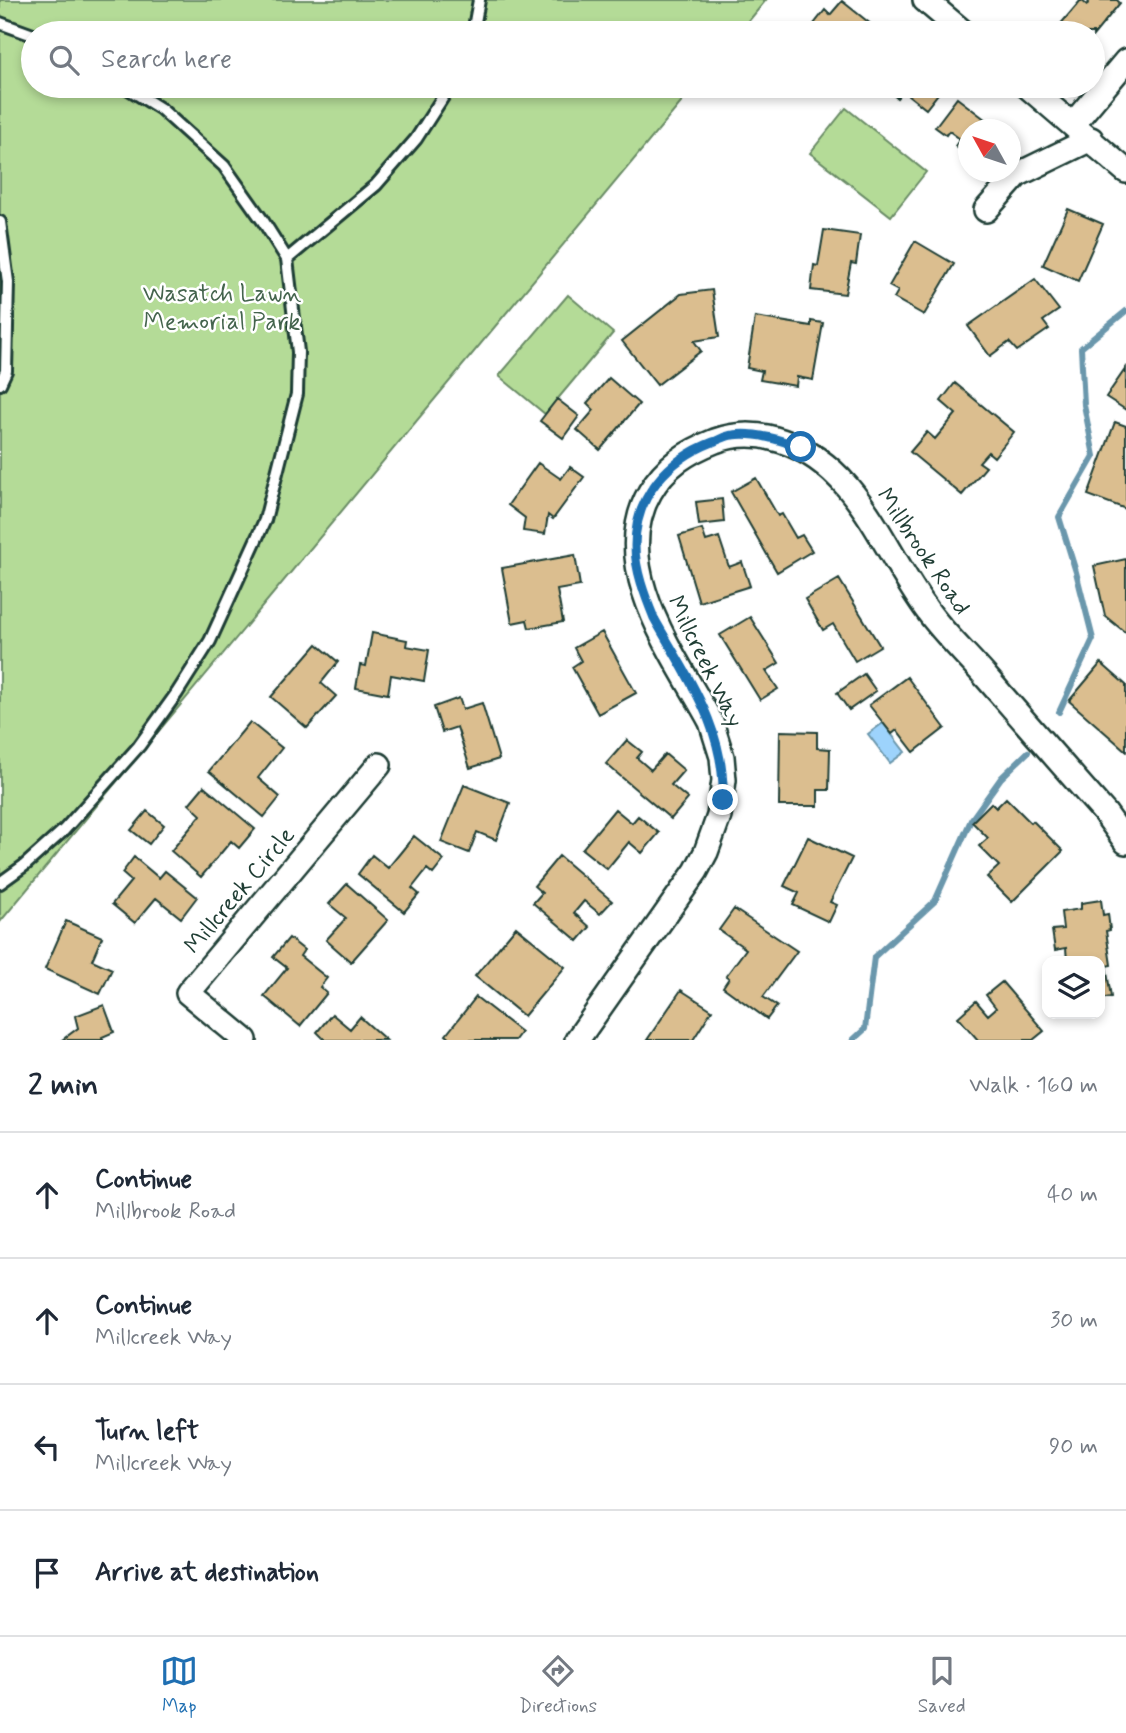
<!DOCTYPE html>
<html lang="en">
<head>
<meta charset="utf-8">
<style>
  :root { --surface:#fff; --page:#f2f2f3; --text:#1f2937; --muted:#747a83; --line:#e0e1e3; --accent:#1f6fb2 }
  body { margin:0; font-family:Mynerve,sans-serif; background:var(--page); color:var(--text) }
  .controls { position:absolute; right:21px; bottom:21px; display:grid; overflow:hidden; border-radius:14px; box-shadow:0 4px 10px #0003 }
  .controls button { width:63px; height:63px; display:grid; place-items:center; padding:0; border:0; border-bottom:2px solid var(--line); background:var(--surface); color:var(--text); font:35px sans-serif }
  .compass { position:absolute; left:958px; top:119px; width:63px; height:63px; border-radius:50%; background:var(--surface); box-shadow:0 4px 10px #0003; rotate:310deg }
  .stop { position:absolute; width:21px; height:21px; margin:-16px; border:5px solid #1f6fb2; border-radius:50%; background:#fff }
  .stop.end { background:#1f6fb2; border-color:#fff; box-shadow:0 2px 7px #0008 }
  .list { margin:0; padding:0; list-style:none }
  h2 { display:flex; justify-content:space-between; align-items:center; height:91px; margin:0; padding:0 28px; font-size:30px }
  h2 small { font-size:23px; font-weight:400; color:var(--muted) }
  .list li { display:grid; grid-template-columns:46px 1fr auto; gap:21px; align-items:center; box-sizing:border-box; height:126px; padding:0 28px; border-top:2px solid var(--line) }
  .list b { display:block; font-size:26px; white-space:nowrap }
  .list p { margin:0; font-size:23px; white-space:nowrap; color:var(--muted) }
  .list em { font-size:23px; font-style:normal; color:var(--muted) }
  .icon { flex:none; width:38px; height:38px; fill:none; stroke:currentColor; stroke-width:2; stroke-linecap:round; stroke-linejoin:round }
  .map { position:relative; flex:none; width:1126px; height:1040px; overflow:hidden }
  .search { position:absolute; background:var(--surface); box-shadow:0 4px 10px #0003; left:21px; right:21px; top:21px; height:77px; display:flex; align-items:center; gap:18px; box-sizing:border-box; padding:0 24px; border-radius:38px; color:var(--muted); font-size:26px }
  .sheet { height:595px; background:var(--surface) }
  nav { display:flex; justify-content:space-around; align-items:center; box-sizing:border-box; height:98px; border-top:2px solid var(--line); background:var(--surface); font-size:19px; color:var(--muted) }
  nav a { display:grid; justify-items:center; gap:4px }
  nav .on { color:var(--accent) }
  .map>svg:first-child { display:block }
  .green { fill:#b4db97; stroke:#6a8c66; stroke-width:2 }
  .water { fill:#9dd3fc; stroke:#6b97ac; stroke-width:2 }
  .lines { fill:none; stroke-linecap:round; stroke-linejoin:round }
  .stream { stroke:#6b97ac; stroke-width:6 }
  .building { fill:#dbbe8f; stroke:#1f3d34; stroke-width:2 }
  .lane-casing { stroke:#1f3d34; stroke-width:16 }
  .street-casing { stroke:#1f3d34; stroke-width:28 }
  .lane { stroke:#fff; stroke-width:10 }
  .street { stroke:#fff; stroke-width:23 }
  .route { stroke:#1f6fb2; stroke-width:9 }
  .labels { text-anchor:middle; stroke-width:5; stroke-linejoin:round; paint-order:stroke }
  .park-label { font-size:24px; fill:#44644d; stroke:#fff }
  .street-label { font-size:24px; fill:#1f3d34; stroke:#fff }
</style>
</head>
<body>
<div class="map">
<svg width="1126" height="1040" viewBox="0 0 1126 1040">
  <rect width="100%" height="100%" fill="#fff"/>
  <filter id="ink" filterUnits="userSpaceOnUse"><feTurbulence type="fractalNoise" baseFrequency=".0143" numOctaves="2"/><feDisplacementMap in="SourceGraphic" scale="14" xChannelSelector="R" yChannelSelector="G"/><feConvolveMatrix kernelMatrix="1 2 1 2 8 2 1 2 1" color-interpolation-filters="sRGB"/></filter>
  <g filter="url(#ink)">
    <path class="green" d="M0,0H766L739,33H33V86H695L0,922Z
      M846,108L926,172L891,216L810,153Z
      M568,295L613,333L545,414L499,376Z"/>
    <path class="water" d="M883,723L905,752L890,763L868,734Z"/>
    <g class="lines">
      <path class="stream" d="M1059,712L1093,639L1076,572L1059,517L1094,456L1084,405L1081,348L1126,311
        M853,1040L865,1029L874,957L935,901L971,820L1001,778L1028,752"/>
    </g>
    <path class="building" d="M1081,0L1087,5L1090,0H1117L1120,3L1093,36V33H1053Z
      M842,1L882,33H807L825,10L830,15Z
      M887,86H944L926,109L903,91L897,98L885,88Z
      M957,98L994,126L992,130H968V156L955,146L960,139L949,131L946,135L935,127Z
      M1068,209L1103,224L1078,281L1043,265Z
      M824,230L860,235L856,264L851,263L845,294L811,290L814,265L818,266Z
      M915,241L954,264L924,315L894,298L898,291L889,286Z
      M1035,279L1059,310L1043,321L1049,329L1017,351L1009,342L990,356L968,326Z
      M712,290L719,337L694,341L701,351L657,385L622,341L681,294Z
      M755,317L811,326V321L823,323L813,380L797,377L796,386L760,380L762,371L747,368Z
      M1126,368V410L1106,397Z
      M609,378L639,404L600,450L577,430L594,410L587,403Z
      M955,383L1014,432L994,457L988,452L979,462L986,467L962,495L910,452L927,432L935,439L956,414L941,401Z
      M557,399L579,416L563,438L540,421Z
      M1115,422L1126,426V509L1088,495Z
      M538,463L561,479L570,467L584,477L553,519L548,515L545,534L523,531L525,518L508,505Z
      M756,478L778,516L782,514L796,538L802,535L812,551L777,572L731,492Z
      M722,499L724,522L699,525L696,502Z
      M702,529L706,541L719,537L729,567L742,562L750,586L699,602L679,536Z
      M575,555L580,586L557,590L563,622L529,628L527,620L512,623L502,568Z
      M1126,559V633L1105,616L1094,566Z
      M839,579L880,646L855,661L833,624L823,630L805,599Z
      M750,617L779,663L766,671L778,689L760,700L720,635Z
      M602,632L636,693L598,714L572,667L581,661L574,648Z
      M372,633L407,640L406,646L429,650L424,681L391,675L388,694L356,688L360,665L366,666Z
      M317,644L338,662L321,683L336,696L307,728L271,697Z
      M1101,663L1126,685V751L1069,701Z
      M864,674L876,691L849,710L837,693Z
      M907,677L945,728L914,752L897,730L892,734L869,705Z
      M459,698L463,709L482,703L499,759L470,768L457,727L442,732L434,707Z
      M250,722L282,748L258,778L280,797L264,817L209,771Z
      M780,731L817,732V748L830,749L829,790H818V806H779Z
      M627,740L642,752L637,758L651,770L665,754L684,770L671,785L688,799L671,819L606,764Z
      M464,785L510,803L496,840L477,832L469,853L441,842Z
      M204,786L255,829L239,848L231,841L201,877L171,851L201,815L189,804Z
      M1006,798L1031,823L1033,821L1063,851L1012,902L987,877L999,866L979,846L988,838L972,822L991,803L996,808Z
      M615,809L632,823L638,816L659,833L642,853L629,842L607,869L582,849Z
      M147,811L164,825L149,844L131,830Z
      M414,836L444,860L433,874L427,869L412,888L419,894L404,912L358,874L372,855L388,868Z
      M808,837L852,858L830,902L837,905L829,922L793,905L799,893L784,886Z
      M559,856L612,901L600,914L584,901L574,913L590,927L578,941L533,903L542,893L534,886Z
      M134,857L159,878L165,871L197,897L181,918L156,898L135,923L112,904L131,881L122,873Z
      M347,884L388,920L351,962L326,940L346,918L329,904Z
      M1101,900L1103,915L1108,914L1110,930L1106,931L1111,965L1106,966L1111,997L1100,999V961H1067L1066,948L1055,950L1052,930L1063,929L1061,912L1081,909V903Z
      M734,909L797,951L763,997L777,1006L767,1019L723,987L729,978L726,976L746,949L719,930Z
      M66,921L102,937L92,960L112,969L100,994L45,969Z
      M516,927L565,967L524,1016L475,976Z
      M289,938L304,950L300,956L327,978L320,987L327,993L300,1026L264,996L287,968L273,957Z
      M1002,982L1044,1031L1033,1040H978L958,1017L976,1001L988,1015L996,1008L986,995Z
      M681,990L712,1010L693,1040H647Z
      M476,997L521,1032L515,1040H452L446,1035Z
      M104,1005L114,1032L102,1037L103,1040H62L78,1028L75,1016Z
      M332,1014L350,1029L360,1017L386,1040H325L317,1032Z"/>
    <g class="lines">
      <defs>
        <path id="lane" d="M0,23L33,35
          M473,33L479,0
          M0,222L8,282L6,371L0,384
          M287,259L376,185L416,139L450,86
          M0,883L25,865L64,830L139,746L177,693L210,641L265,520L297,394L298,352L287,259L263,221L224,166L161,109L124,86"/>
        <path id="street" d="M925,0L964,33
          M1027,86L1126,171
          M1073,124L1126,61
          M986,210L1017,175L1091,139
          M245,1040L188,993L379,765
          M577,1040L696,871L706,852L719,816L724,780L722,757L711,722C676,657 607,567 650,492C665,466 687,452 715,441C737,433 759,433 782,441C859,467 882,549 927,610C944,634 967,655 986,677C1026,723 1065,768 1105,813L1126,842"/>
      </defs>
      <use href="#lane" class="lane-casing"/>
      <use href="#street" class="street-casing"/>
      <use href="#lane" class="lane"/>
      <use href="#street" class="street"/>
    </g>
  </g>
  <g class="lines" filter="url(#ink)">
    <path class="route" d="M723,800C726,729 687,677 654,618C645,596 635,570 635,546C635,495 669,459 713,442C719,440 727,435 733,435C756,432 780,440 801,447"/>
  </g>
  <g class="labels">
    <g class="park-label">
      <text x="222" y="301">Wasatch Lawn<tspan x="222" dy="28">Memorial Park</tspan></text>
    </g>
    <g class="street-label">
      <text transform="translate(924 551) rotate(56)" y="8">Millbrook Road</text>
      <text transform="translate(706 661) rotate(64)" y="8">Millcreek Way</text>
      <text transform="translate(239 890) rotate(-50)" y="8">Millcreek Circle</text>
    </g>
  </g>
</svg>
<div class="controls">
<button><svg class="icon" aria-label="layers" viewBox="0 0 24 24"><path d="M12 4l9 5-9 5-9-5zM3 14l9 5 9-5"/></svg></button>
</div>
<svg class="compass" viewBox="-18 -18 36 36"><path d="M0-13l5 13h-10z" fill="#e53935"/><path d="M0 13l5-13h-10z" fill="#747a83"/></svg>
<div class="stop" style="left:801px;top:447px"></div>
<div class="stop end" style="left:723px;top:800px"></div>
<div class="search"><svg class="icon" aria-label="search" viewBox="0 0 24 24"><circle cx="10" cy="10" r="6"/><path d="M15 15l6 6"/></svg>Search here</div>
</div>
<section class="sheet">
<h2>2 min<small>Walk · 160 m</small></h2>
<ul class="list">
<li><svg class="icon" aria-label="ahead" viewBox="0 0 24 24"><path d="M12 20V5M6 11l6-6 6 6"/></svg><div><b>Continue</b><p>Millbrook Road</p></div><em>40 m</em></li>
<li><svg class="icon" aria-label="ahead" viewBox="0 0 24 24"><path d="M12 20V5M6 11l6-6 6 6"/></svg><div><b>Continue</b><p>Millcreek Way</p></div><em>30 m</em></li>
<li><svg class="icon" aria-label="left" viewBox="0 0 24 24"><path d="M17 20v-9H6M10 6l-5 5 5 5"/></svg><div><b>Turn left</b><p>Millcreek Way</p></div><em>90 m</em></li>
<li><svg class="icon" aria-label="arrive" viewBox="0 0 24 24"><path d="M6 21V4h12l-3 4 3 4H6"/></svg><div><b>Arrive at destination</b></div></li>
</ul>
</section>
<nav>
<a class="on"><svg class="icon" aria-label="map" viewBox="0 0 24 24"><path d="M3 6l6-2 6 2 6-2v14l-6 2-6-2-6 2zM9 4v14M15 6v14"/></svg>Map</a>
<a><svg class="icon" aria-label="directions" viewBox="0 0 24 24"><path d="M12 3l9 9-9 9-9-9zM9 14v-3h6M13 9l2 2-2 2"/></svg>Directions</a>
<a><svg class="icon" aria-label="saved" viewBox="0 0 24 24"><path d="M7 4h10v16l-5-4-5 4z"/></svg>Saved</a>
</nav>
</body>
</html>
